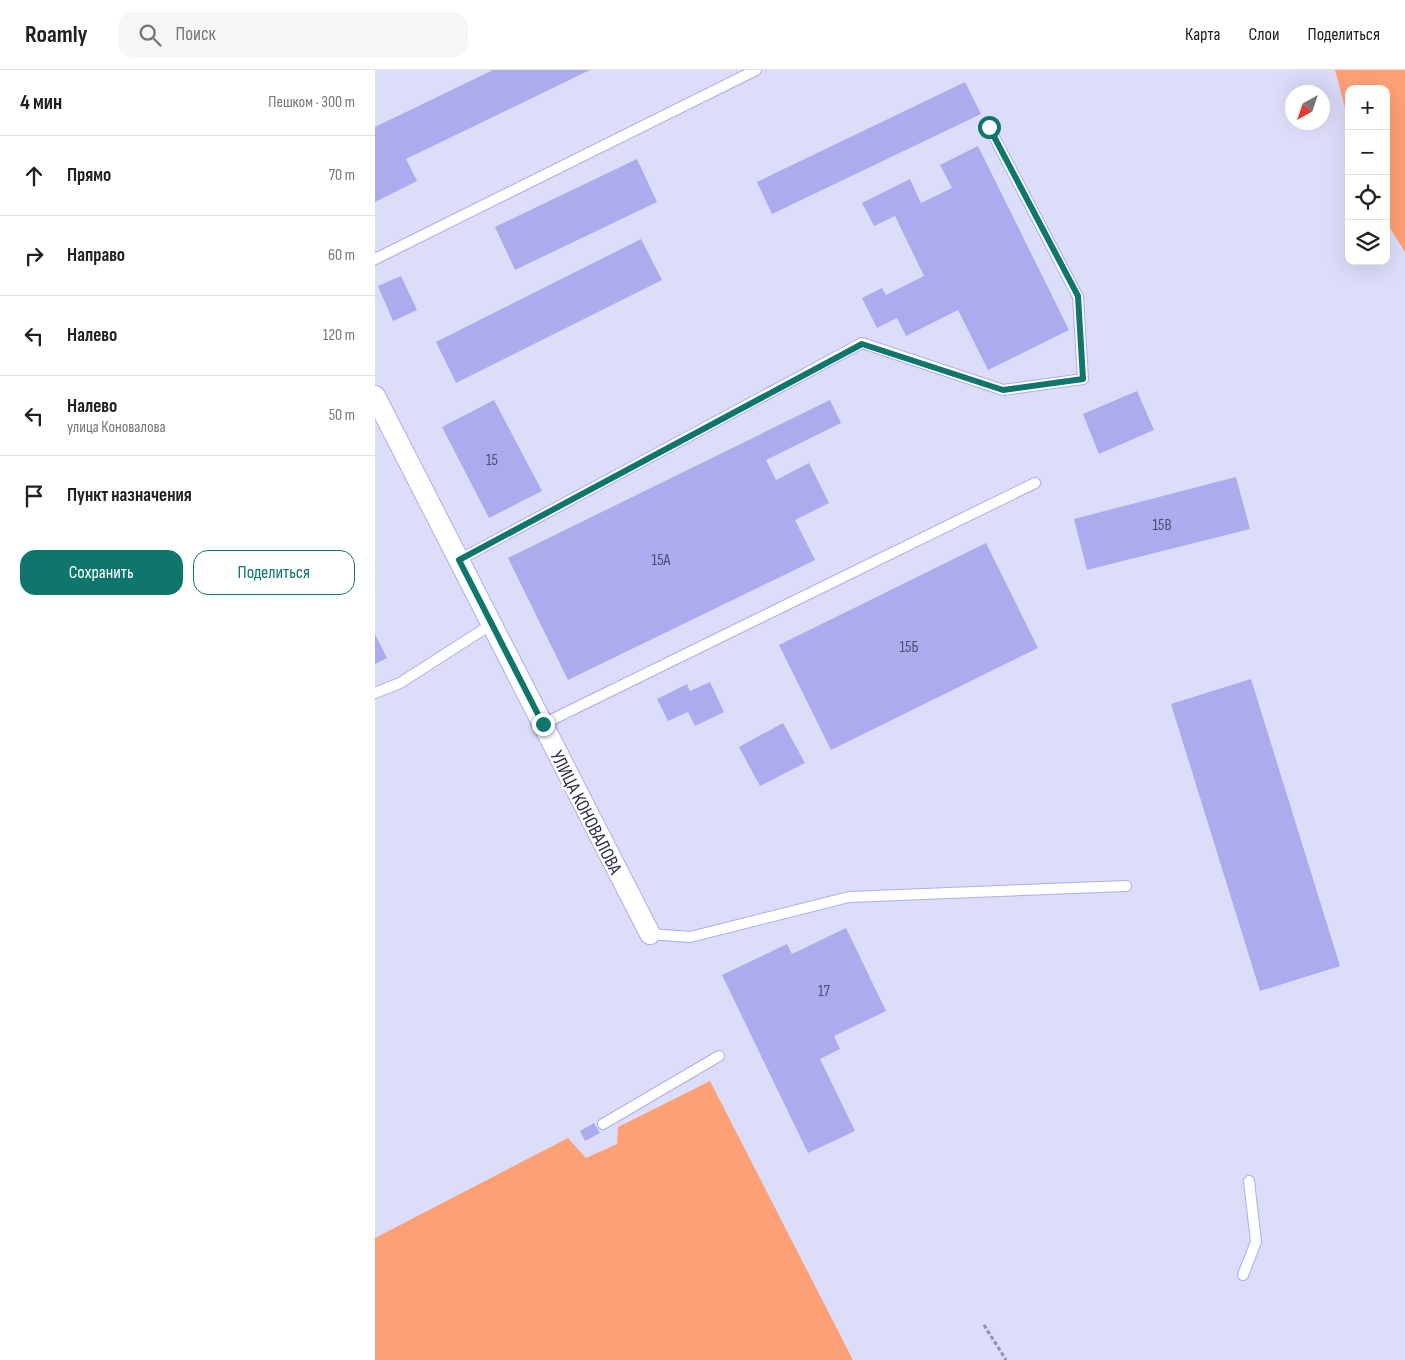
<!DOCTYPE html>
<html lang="ru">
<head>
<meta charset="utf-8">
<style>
  :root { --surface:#fff; --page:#f6f6f6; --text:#202124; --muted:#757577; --line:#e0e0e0; --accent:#0f766e }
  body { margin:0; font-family:"Sofia Sans Condensed",sans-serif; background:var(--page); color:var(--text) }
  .controls { position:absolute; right:15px; top:15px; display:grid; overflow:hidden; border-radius:10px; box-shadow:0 5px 20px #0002 }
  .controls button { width:45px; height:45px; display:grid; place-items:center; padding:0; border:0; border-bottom:1px solid var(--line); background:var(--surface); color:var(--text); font:25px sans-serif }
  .compass { position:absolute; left:910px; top:15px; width:45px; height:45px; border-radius:50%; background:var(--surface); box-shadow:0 5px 20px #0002; rotate:220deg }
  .stop { position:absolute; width:15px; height:15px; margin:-11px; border:4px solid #0f766e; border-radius:50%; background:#fff }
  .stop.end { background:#0f766e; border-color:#fff; box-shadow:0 1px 5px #0008 }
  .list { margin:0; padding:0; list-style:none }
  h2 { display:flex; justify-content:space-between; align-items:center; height:65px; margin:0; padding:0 20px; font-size:21px }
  h2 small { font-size:16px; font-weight:400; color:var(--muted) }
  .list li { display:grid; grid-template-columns:32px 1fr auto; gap:15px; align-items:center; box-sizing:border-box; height:80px; padding:0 20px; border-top:1px solid var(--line) }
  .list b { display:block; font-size:19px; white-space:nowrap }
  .list p { margin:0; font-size:16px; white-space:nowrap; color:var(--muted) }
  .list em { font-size:16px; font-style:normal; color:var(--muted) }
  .actions { display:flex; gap:10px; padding:15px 20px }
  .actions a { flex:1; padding:11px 0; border:1px solid var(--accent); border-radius:15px; text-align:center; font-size:18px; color:var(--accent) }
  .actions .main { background:var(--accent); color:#fff }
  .icon { flex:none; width:28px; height:28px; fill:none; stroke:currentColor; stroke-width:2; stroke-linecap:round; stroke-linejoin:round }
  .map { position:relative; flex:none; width:1030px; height:1290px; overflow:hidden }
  header { display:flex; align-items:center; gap:30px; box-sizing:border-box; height:70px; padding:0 25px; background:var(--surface); border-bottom:1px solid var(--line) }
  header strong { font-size:24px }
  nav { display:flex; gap:28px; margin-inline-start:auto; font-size:18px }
  .search { width:350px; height:45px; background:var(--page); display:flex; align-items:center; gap:12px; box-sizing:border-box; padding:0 18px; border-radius:15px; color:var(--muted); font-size:19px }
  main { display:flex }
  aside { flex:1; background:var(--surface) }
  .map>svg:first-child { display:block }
  .green { fill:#fea075 }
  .building { fill:#acabee }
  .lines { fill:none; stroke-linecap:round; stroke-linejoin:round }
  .service-casing { stroke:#aeadf1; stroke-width:12 }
  .minor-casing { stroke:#aeadf1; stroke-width:22 }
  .path { stroke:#8f90ab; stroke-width:3; stroke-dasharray:4 2.5; stroke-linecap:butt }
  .service { stroke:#fff; stroke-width:10 }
  .minor { stroke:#fff; stroke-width:20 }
  .route { stroke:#0f766e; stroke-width:6 }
  .labels { text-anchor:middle; stroke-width:4.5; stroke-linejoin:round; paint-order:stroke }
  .number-label { font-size:16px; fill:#4e4c72 }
  .street-label { font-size:19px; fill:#2e2d48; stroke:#fff }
</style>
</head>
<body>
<header>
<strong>Roamly</strong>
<div class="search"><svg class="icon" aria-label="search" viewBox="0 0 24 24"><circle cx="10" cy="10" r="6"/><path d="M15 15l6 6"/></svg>Поиск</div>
<nav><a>Карта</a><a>Слои</a><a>Поделиться</a></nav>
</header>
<main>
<aside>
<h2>4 мин<small>Пешком · 300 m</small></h2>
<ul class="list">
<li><svg class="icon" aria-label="ahead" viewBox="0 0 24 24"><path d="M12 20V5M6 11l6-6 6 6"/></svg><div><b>Прямо</b></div><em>70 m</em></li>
<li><svg class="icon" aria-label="right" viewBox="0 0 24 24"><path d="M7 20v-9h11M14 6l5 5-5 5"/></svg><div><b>Направо</b></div><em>60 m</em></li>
<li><svg class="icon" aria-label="left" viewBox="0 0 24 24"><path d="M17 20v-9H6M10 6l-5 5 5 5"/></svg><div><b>Налево</b></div><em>120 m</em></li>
<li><svg class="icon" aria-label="left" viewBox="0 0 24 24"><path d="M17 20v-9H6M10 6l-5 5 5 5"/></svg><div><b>Налево</b><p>улица Коновалова</p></div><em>50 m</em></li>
<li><svg class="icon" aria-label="arrive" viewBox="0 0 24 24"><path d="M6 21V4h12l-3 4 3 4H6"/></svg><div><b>Пункт назначения</b></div></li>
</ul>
<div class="actions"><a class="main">Сохранить</a><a>Поделиться</a></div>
</aside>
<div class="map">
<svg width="1030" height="1290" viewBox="0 0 1030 1290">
  <rect width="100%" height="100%" fill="#dcddf9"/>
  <path class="green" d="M960,0H1030V182L1011,152V19H974V53Z
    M335,1011L478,1290H0V1168L193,1068L211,1088L242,1074L243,1057Z"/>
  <path class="building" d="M118,0H215L31,89L42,111L0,132V57Z
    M590,12L606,44L397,144L382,112Z
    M603,76L694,260L613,300L583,240L531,266L522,248L502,258L487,228L507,218L511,225L549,206L520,146L499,156L487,133L535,109L546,133L577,118L565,95Z
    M262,89L282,132L140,200L120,157Z
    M266,169L287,210L81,313L61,272Z
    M26,206L42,240L18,251L3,216Z
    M762,321L779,360L724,384L708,344Z
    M119,330L167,421L114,448L67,357Z
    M455,330L466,353L391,390L401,410L434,393L454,433L420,450L440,490L193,610L133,488Z
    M861,407L875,459L712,500L699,449Z
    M611,473L663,578L456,680L404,575Z
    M0,564L12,588L0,594Z
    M876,609L965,896L885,921L796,634Z
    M335,612L349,642L320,656L313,642L293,651L282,629L312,614L315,621Z
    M408,653L430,693L385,716L364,677Z
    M471,858L511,941L459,966L465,979L445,989L480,1061L433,1083L347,905L412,874L417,884Z
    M219,1053L225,1063L210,1071L205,1061Z"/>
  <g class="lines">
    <defs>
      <path id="service" d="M0,189L381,0
        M84,490L487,273L628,320L708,309L703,227L614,57
        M0,623L25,613L117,554
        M168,654L660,413
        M275,864L315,867L474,827L751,816
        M228,1054L344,986
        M868,1205L881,1172L874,1111"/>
      <path id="minor" d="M0,326L275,864"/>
    </defs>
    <use href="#service" class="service-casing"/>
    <use href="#minor" class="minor-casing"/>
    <path class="path" d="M609,1255L631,1290"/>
    <use href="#service" class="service"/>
    <use href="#minor" class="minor"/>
  </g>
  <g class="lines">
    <path class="route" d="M168,654L84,490L487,274L628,320L708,309L703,226L614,57"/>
  </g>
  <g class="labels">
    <g class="number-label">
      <text x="117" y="395">15</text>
      <text x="787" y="460">15В</text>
      <text x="286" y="495">15А</text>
      <text x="534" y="582">15Б</text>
      <text x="449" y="926">17</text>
    </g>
    <g class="street-label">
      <text transform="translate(212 742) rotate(63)" y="7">УЛИЦА КОНОВАЛОВА</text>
    </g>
  </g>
</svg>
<div class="controls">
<button>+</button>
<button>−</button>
<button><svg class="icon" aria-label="locate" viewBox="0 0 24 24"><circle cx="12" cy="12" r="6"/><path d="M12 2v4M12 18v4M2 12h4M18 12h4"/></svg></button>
<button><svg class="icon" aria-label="layers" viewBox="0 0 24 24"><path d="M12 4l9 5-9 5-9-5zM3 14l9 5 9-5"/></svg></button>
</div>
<svg class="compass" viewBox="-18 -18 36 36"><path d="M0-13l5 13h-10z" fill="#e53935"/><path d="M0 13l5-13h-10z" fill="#757577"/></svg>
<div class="stop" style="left:614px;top:57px"></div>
<div class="stop end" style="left:168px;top:654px"></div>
</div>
</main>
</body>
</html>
